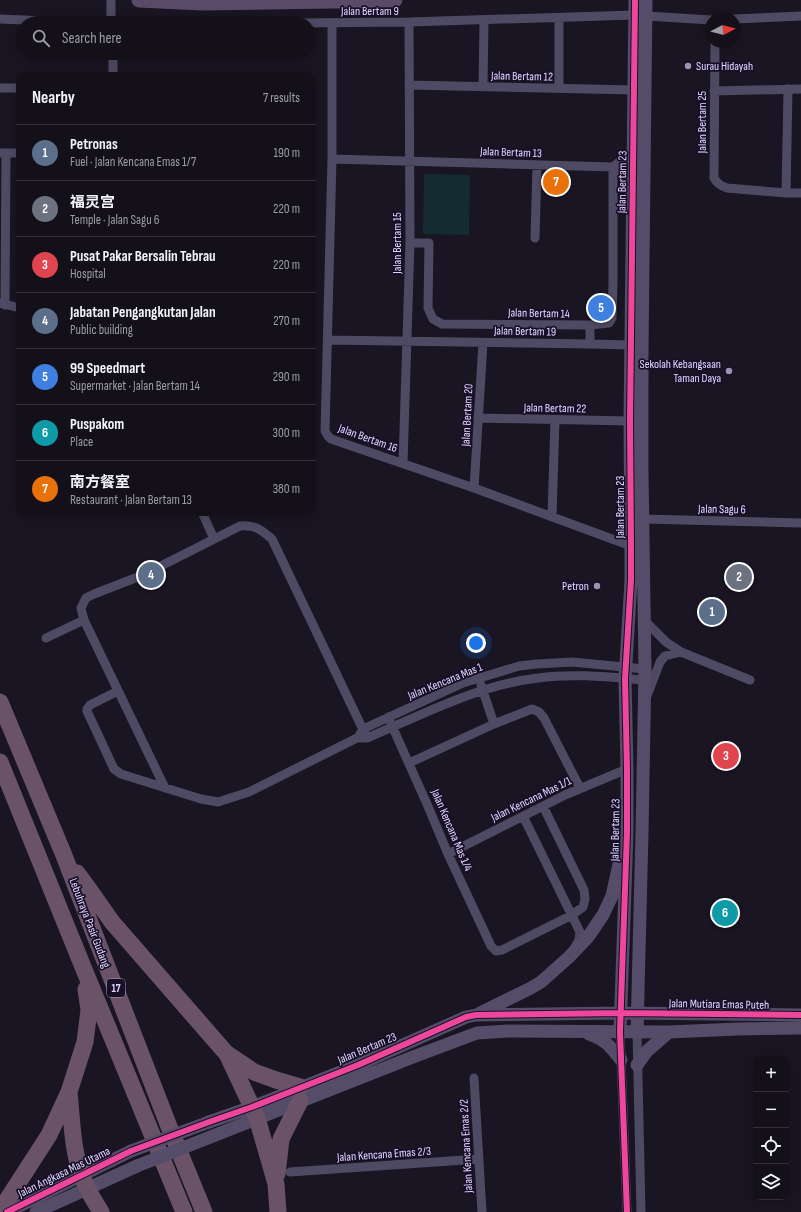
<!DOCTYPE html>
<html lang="en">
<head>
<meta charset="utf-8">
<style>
  :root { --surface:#13101a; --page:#201e27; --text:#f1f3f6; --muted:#9d9da2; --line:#323039; --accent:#7c3aed }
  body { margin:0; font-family:"Sofia Sans Condensed","Noto Sans SC",sans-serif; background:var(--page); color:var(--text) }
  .controls { position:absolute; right:12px; bottom:12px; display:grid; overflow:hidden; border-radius:8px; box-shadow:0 2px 10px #0003 }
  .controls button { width:36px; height:36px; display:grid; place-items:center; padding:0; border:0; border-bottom:1px solid var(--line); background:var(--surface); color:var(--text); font:20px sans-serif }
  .compass { position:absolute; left:705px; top:12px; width:36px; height:36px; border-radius:50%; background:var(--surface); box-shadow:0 2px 10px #0003; rotate:83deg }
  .you { position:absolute; left:476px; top:643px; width:14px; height:14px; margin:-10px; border:3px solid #fff; border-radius:50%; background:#1a73e8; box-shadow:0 0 0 6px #1a73e833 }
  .badge { display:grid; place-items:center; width:26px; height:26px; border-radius:50%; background:var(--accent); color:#fff; font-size:13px; font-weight:700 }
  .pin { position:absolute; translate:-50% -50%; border:2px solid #fff; box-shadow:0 1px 4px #0006 }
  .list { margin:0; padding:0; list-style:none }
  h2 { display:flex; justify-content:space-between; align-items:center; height:52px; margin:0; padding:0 16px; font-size:17px }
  h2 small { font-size:13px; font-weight:400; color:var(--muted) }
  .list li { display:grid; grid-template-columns:26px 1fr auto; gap:12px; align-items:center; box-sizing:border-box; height:56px; padding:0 16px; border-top:1px solid var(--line) }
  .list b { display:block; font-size:15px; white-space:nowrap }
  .list p { margin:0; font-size:13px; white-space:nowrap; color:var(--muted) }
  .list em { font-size:13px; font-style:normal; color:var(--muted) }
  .icon { flex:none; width:22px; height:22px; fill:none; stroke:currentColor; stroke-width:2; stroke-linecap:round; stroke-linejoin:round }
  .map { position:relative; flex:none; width:801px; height:1212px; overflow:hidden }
  .search { position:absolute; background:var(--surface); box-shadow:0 2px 10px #0003; left:16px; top:16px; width:300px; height:44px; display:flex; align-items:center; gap:10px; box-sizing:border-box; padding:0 14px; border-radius:22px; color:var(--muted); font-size:15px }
  .panel { position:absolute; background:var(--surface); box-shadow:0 2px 10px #0003; left:16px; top:72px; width:300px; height:444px; border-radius:12px }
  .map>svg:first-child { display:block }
  .pitch { fill:#132b31 }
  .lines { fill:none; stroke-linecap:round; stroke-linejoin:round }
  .street { stroke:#4f4a63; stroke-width:9 }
  .secondary { stroke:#544c69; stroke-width:13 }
  .primary { stroke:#594b68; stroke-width:15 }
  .highway { stroke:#6a5269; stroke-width:17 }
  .secondary-bridge { stroke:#544c69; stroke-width:13 }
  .cycleway-casing { stroke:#180f28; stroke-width:8 }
  .cycleway { stroke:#ed469a; stroke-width:6 }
  .poi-dot { fill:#9c92b2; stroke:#180f28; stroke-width:1.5 }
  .labels { text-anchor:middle; stroke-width:3.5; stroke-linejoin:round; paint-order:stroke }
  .shield { fill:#180f28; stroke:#a59abe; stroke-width:1 }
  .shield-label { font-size:11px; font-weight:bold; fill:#e2d6ff }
  .street-label { font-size:12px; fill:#e2d6ff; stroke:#180f28 }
  .poi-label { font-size:12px; fill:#e2d6ff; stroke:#180f28; text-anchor:end }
</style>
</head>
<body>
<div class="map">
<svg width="801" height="1212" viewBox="0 0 801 1212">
  <rect width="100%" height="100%" fill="#191522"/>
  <path class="pitch" d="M424,174L470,175L469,235L423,234Z"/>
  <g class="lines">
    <path class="street" d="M111,0V23
      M646,16L711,20
      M0,19L96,23
      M735,19L801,16
      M297,23L409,22L634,15
      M332,23V159L325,431L328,436L331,439L474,488L631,546
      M715,42L714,178C717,184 721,186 727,188L786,193H801
      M113,53V76
      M409,85L634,90
      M483,87L484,20
      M0,88H20
      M559,88V18
      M714,91L801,89
      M1,153H20
      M332,159L613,167L619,172H637
      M613,167L619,162H633
      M786,193L788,89
      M535,238L537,165
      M410,243H429L428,308L433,319L442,324L590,325L609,323L612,318L613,284V167
      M0,303L20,308
      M5,305L6,153
      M328,340L590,344L631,345L636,348
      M590,344V325
      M478,418L630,421
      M403,463L410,243L409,22
      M474,488L483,343
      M202,512L214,539
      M552,516L555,420
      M643,519L801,523
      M644,620L666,642L681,652L750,680
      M46,638L84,620
      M481,685L494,724
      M118,691L90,705L87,709V711L114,769L121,774L201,799L218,802L249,792L357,738H367C422,715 478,685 538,678C573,673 609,677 644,680
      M647,696L660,662L665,656L681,652
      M388,717L427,804L448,854L491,946L496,951L502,950L572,915L583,907L585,899L584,890L543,806
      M360,734L363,729L463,683L519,666L537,664L572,662L645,669
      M409,763L494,724L532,709L539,712L544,718L580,788
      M165,788L84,620L81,608L86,598L94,594L143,575L240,526C256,525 260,529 272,539L367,738
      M523,816L580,932L579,940L575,947
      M448,854L565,795L627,769
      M620,1032L627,1212
      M637,1032L641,1212
      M474,1078L482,1212
      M290,1172L479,1159"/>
    <path class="secondary" d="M480,1013L529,989L541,982L569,957L588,937L603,915L612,896L620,860
      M620,1032L627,832V769L625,679L631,580V546L630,421L635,0
      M637,1032L642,833L645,669L642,472V350L646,0
      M589,1034C606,1040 610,1046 621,1060
      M637,1065L647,1051L669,1032
      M209,1122L252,1107L358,1065L466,1017L476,1015L621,1013L801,1015
      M213,1136L413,1057L477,1033L508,1031L669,1032L738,1029L801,1028
      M7,1212L131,1151
      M36,1212L137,1166"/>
    <path class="primary" d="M139,0L201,3L395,0"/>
    <path class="highway" d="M0,702L63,853L168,1124L204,1212
      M0,762L83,967L184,1212
      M77,873L91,892L112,922L226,1053L254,1072L276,1080L300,1087
      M227,1054L257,1118L276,1184L278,1212
      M69,1092C72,1120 72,1149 82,1176C86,1189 94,1200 101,1212
      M277,1174L281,1139L300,1101
      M0,1211L49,1135L69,1092L85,1042L89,1010L86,989"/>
    <path class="secondary-bridge" d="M131,1151L209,1122
      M137,1166L213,1136"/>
    <defs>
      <path id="cycleway" d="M7,1212L131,1151L209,1122L252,1107L358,1065L466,1017L476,1015L621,1013L801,1015
        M627,1212L620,1032L627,832V769L625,679L631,580V546L630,421L635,0"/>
    </defs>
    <use href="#cycleway" class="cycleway-casing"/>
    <use href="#cycleway" class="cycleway"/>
  </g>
  <g class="poi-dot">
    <circle cx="688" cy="66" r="4"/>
    <circle cx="729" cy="371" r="4"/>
    <circle cx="597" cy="586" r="4"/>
  </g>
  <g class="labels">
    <rect class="shield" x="107" y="979" width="18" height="18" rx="3"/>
    <g class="shield-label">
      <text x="116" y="992">17</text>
    </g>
    <g class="street-label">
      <text x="370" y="15">Jalan Bertam 9</text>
      <text transform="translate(522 76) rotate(1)" y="4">Jalan Bertam 12</text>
      <text transform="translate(702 122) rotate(-90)" y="4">Jalan Bertam 25</text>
      <text transform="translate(511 152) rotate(2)" y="4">Jalan Bertam 13</text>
      <text transform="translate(622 182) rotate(-89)" y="4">Jalan Bertam 23</text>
      <text transform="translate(397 243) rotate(-90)" y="4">Jalan Bertam 15</text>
      <text transform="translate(539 313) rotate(1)" y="4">Jalan Bertam 14</text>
      <text transform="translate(525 331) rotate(1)" y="4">Jalan Bertam 19</text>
      <text transform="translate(555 408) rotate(1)" y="4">Jalan Bertam 22</text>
      <text transform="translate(467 415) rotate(-87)" y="4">Jalan Bertam 20</text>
      <text transform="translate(368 438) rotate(20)" y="4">Jalan Bertam 16</text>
      <text transform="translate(620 507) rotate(-90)" y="4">Jalan Bertam 23</text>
      <text transform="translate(722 509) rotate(1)" y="4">Jalan Sagu 6</text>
      <text transform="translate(445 681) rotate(-22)" y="4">Jalan Kencana Mas 1</text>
      <text transform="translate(531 799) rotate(-26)" y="4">Jalan Kencana Mas 1/1</text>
      <text transform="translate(452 830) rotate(67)" y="4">Jalan Kencana Mas 1/4</text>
      <text transform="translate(615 830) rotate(-89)" y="4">Jalan Bertam 23</text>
      <text transform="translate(90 923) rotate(69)" y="4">Lebuhraya Pasir Gudang</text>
      <text transform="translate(719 1004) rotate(1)" y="4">Jalan Mutiara Emas Puteh</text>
      <text transform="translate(367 1048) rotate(-23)" y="4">Jalan Bertam 23</text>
      <text transform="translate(466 1146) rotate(-93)" y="4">Jalan Kencana Emas 2/2</text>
      <text transform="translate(384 1154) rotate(-4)" y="4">Jalan Kencana Emas 2/3</text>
      <text transform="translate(64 1172) rotate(-26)" y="4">Jalan Angkasa Mas Utama</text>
    </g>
    <g class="poi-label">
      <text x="696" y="70" text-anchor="start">Surau Hidayah</text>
      <text x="721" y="368">Sekolah Kebangsaan<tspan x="721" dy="14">Taman Daya</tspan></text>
      <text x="589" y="590">Petron</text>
    </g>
  </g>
</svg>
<div class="controls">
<button>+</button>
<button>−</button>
<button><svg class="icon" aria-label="locate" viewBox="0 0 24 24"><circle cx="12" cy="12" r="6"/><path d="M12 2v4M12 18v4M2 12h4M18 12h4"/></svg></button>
<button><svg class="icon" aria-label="layers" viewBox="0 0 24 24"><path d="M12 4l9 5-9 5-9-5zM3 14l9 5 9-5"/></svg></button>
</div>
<svg class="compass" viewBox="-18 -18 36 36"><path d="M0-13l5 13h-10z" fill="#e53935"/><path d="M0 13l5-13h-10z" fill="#9d9da2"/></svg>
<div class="you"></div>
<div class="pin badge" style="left:712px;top:612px;background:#5c6f8a">1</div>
<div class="pin badge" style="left:739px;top:577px;background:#6b7280">2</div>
<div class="pin badge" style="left:726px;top:756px;background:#e0444e">3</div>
<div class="pin badge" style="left:151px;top:575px;background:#5c6f8a">4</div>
<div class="pin badge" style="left:601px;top:308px;background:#3f7fe0">5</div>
<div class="pin badge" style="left:725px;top:913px;background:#0f9aa8">6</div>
<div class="pin badge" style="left:556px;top:182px;background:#e8710a">7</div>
<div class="search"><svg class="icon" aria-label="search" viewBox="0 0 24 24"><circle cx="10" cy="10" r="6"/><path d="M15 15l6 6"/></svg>Search here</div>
<section class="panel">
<h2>Nearby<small>7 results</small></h2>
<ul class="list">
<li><span class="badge" style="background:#5c6f8a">1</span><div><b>Petronas</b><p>Fuel · Jalan Kencana Emas 1/7</p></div><em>190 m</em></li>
<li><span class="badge" style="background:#6b7280">2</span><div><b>福灵宫</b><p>Temple · Jalan Sagu 6</p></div><em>220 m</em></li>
<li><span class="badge" style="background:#e0444e">3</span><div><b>Pusat Pakar Bersalin Tebrau</b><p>Hospital</p></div><em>220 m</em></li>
<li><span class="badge" style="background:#5c6f8a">4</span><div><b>Jabatan Pengangkutan Jalan</b><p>Public building</p></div><em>270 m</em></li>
<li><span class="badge" style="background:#3f7fe0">5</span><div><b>99 Speedmart</b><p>Supermarket · Jalan Bertam 14</p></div><em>290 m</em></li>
<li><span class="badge" style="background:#0f9aa8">6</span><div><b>Puspakom</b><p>Place</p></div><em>300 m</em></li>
<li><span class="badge" style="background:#e8710a">7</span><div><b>南方餐室</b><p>Restaurant · Jalan Bertam 13</p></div><em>380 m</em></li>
</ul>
</section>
</div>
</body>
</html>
